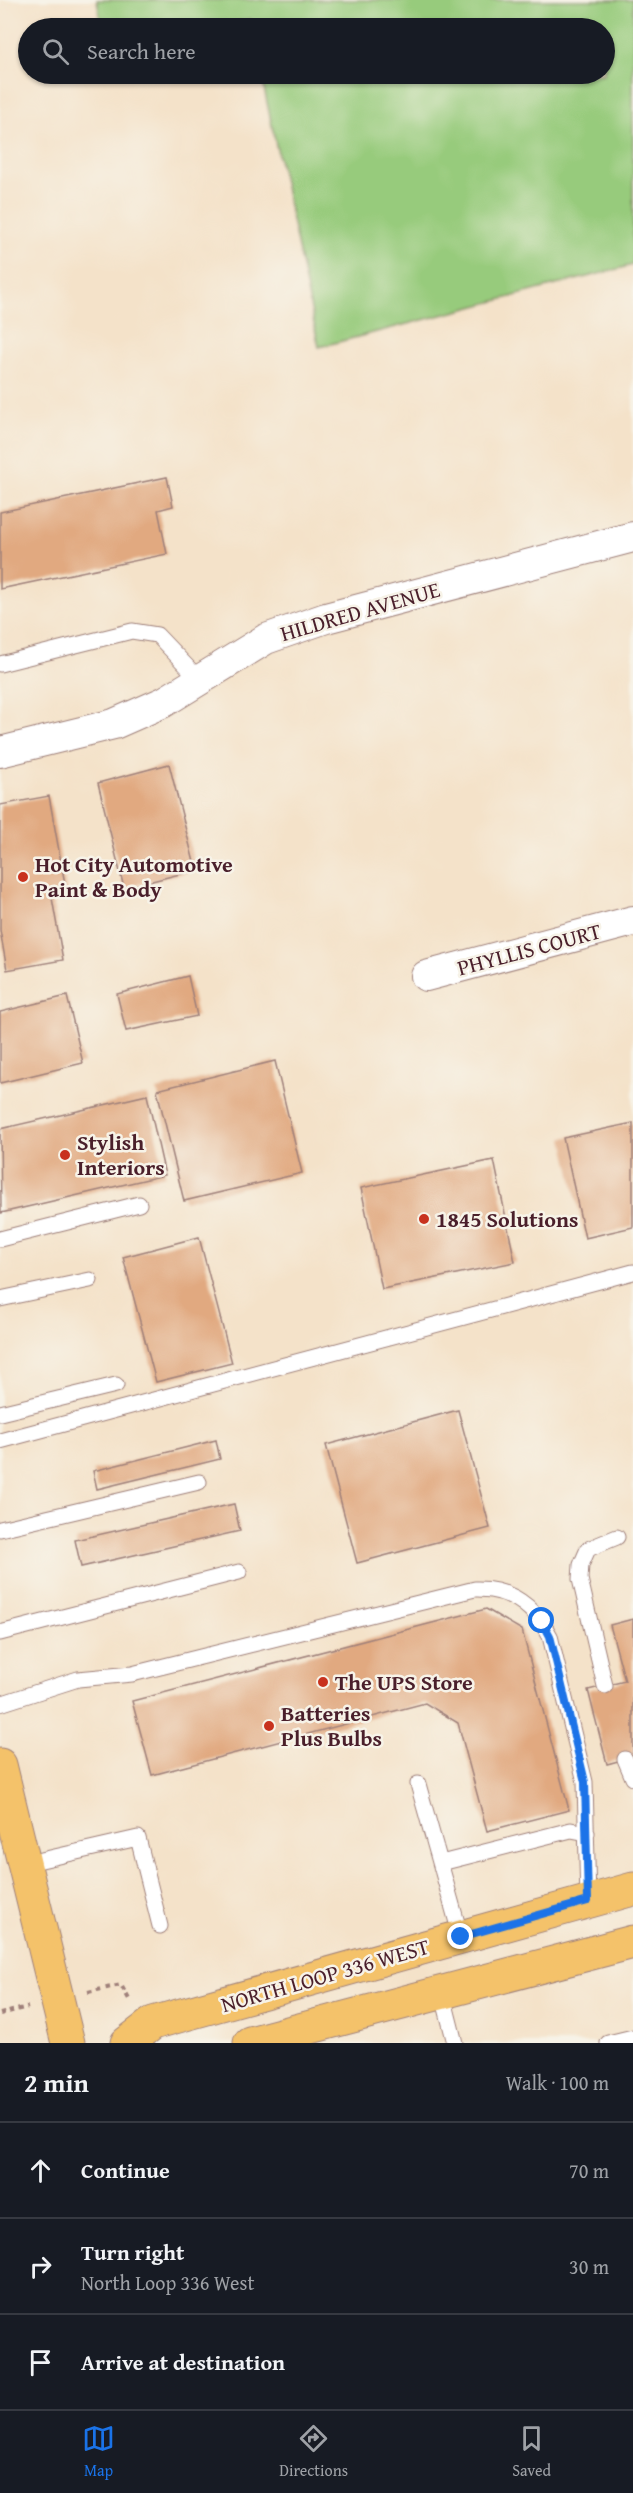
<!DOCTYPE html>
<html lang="en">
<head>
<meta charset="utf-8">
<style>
  :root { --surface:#171b24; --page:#242831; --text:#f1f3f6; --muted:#9ea1a6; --line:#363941; --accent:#1a73e8 }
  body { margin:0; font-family:"Gentium Book Plus",serif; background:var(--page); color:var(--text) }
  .stop { position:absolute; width:18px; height:18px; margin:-14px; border:4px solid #1a73e8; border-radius:50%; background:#fff }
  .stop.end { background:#1a73e8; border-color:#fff; box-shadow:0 2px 6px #0008 }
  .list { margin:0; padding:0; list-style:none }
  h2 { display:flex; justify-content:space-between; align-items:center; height:78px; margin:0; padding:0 24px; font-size:26px }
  h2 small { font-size:20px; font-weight:400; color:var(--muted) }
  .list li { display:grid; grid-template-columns:39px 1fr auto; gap:18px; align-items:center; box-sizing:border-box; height:96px; padding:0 24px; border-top:2px solid var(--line) }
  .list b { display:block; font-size:22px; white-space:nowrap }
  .list p { margin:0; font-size:20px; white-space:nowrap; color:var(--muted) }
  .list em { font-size:20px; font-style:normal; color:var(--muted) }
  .icon { flex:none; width:33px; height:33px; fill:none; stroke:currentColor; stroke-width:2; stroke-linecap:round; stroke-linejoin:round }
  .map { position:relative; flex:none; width:633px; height:2043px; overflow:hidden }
  .search { position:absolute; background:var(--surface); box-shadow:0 2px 4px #0004; left:18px; right:18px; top:18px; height:66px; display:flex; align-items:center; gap:15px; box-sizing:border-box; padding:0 21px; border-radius:33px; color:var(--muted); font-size:22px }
  .sheet { height:366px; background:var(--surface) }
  nav { display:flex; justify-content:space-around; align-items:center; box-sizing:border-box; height:84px; border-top:2px solid var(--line); background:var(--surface); font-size:16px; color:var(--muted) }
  nav a { display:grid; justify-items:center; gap:3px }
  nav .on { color:var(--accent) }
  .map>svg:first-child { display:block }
  .green { fill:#97cb7c; stroke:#707554; stroke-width:1.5 }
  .building { fill:#e1a980 }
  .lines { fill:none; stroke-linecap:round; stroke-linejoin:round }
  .lane-casing { stroke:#9f807a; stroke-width:17 }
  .street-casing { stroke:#9f807a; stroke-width:32 }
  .primary-casing { stroke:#9f807a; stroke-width:35 }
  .path { stroke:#9f807a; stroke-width:4; stroke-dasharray:4.5 4.5; stroke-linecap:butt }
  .lane { stroke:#fff; stroke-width:15 }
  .street { stroke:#fff; stroke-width:30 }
  .primary { stroke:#f4c26a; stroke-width:33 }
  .route { stroke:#1a73e8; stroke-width:8 }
  .poi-dot { fill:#c8321e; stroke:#f7f3e8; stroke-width:2 }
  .labels { text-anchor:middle; stroke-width:5; stroke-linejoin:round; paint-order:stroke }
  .street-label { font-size:22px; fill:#4a1f2b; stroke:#f7f3e8 }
  .poi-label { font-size:22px; font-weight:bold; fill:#4a1f2b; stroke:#f7f3e8; text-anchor:start }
</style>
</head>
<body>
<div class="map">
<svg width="633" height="2043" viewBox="0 0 633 2043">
  <rect width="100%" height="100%" fill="#f7f3e8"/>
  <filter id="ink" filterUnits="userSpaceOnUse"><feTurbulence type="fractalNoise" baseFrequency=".0167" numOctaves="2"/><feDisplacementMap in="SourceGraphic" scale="12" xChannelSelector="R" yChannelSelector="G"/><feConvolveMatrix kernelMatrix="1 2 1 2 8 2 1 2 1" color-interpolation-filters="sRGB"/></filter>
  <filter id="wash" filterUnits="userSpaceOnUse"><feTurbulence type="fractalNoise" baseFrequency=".008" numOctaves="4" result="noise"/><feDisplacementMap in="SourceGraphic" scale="24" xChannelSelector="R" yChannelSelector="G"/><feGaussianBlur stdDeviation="1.35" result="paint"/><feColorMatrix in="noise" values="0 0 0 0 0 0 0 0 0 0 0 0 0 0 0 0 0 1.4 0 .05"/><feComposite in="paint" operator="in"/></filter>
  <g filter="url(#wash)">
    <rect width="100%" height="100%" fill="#f4e2c9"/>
    <path class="green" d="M97,0H633V265L319,347L261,74H604V28H252L250,19L213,28H102Z"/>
    <g id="blocks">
      <path class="building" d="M167,477L173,506L158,510L167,554L0,589V512Z
        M169,764L196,870L124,888L98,783Z
        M49,796L67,895L52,898L63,960L7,970L0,930V805Z
        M188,976L197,1016L126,1031L117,994Z
        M67,996L83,1063L0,1083V1012Z
        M275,1061L302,1173L184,1201L157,1090Z
        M147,1095L165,1175L1,1213L0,1129Z
        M633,1123V1227L585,1238L563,1138Z
        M494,1160L515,1262L382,1289L361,1188Z
        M199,1237L232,1363L156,1382L123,1257Z
        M458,1410L490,1528L357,1563L326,1445Z
        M216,1440L220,1459L97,1489L93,1471Z
        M234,1504L240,1531L81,1567L75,1540Z
        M486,1609L522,1630L569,1810L487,1831L458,1723L425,1703L152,1775L132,1701Z
        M633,1619V1757L607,1764L588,1690L625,1681L610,1625Z"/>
    </g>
  </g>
  <g filter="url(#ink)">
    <use href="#blocks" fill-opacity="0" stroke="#9f807a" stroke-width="1.5"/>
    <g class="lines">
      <defs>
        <path id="lane" d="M0,664L132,631L157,635L200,680
          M0,1239L139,1204
          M0,1299L90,1280
          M0,1413L116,1385
          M0,1441L633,1272
          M0,1529L199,1482
          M0,1633L239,1572
          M605,1686L580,1579L581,1565L588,1549L617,1537
          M0,1704L78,1679L132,1674L475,1589C510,1588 534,1606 550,1636L585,1782L588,1901
          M625,1759L633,1778
          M418,1784L461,1937
          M441,1863L571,1830L587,1833
          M24,1864L138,1838L160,1926
          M442,1992L455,2043
          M608,2043L633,2037"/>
        <path id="street" d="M0,752L114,724L164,702L266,639L326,618L633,537
          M426,976L633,921"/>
        <path id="primary" d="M0,1765L68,2043
          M127,2043L153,2023L633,1889
          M250,2043L633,1942"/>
      </defs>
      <use href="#lane" class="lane-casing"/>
      <use href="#street" class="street-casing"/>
      <use href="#primary" class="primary-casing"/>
      <path class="path" d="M88,1992L121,1985L130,2001
        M0,2014L28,2007"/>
      <use href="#lane" class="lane"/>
      <use href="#street" class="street"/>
      <use href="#primary" class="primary"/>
    </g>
  </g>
  <g class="lines" filter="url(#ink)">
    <path class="route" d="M461,1937L588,1901L585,1782L550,1636L542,1621"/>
  </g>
  <g class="poi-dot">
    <circle cx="23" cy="877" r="6"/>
    <circle cx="65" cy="1155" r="6"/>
    <circle cx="424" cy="1219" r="6"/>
    <circle cx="323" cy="1682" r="6"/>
    <circle cx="269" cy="1726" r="6"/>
  </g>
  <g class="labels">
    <g class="street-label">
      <text transform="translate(360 611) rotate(-16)" y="8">HILDRED AVENUE</text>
      <text transform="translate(529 949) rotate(-15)" y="8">PHYLLIS COURT</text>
      <text transform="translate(325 1975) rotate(-16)" y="8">NORTH LOOP 336 WEST</text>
    </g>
    <g class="poi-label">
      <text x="35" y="872">Hot City Automotive<tspan x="35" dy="25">Paint &amp; Body</tspan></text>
      <text x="77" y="1150">Stylish<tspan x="77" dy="25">Interiors</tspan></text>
      <text x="436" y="1227">1845 Solutions</text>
      <text x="335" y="1690">The UPS Store</text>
      <text x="281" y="1721">Batteries<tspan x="281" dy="25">Plus Bulbs</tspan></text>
    </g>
  </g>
</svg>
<div class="stop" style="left:542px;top:1621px"></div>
<div class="stop end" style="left:461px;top:1937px"></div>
<div class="search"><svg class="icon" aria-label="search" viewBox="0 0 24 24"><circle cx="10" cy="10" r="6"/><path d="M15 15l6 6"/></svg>Search here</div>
</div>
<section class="sheet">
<h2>2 min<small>Walk · 100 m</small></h2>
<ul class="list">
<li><svg class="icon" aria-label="ahead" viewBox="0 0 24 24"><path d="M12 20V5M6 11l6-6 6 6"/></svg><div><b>Continue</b></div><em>70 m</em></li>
<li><svg class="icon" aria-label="right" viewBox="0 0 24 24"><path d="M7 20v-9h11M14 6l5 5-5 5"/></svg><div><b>Turn right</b><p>North Loop 336 West</p></div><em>30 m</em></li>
<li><svg class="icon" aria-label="arrive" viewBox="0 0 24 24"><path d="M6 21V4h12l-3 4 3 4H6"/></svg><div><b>Arrive at destination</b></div></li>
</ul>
</section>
<nav>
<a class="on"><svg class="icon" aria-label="map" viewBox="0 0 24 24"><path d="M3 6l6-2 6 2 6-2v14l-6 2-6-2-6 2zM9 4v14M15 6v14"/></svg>Map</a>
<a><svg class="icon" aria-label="directions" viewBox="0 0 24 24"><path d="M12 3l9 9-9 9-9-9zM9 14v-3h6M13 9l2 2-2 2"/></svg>Directions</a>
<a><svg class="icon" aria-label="saved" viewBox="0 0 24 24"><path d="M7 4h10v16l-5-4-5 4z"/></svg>Saved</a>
</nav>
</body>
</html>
